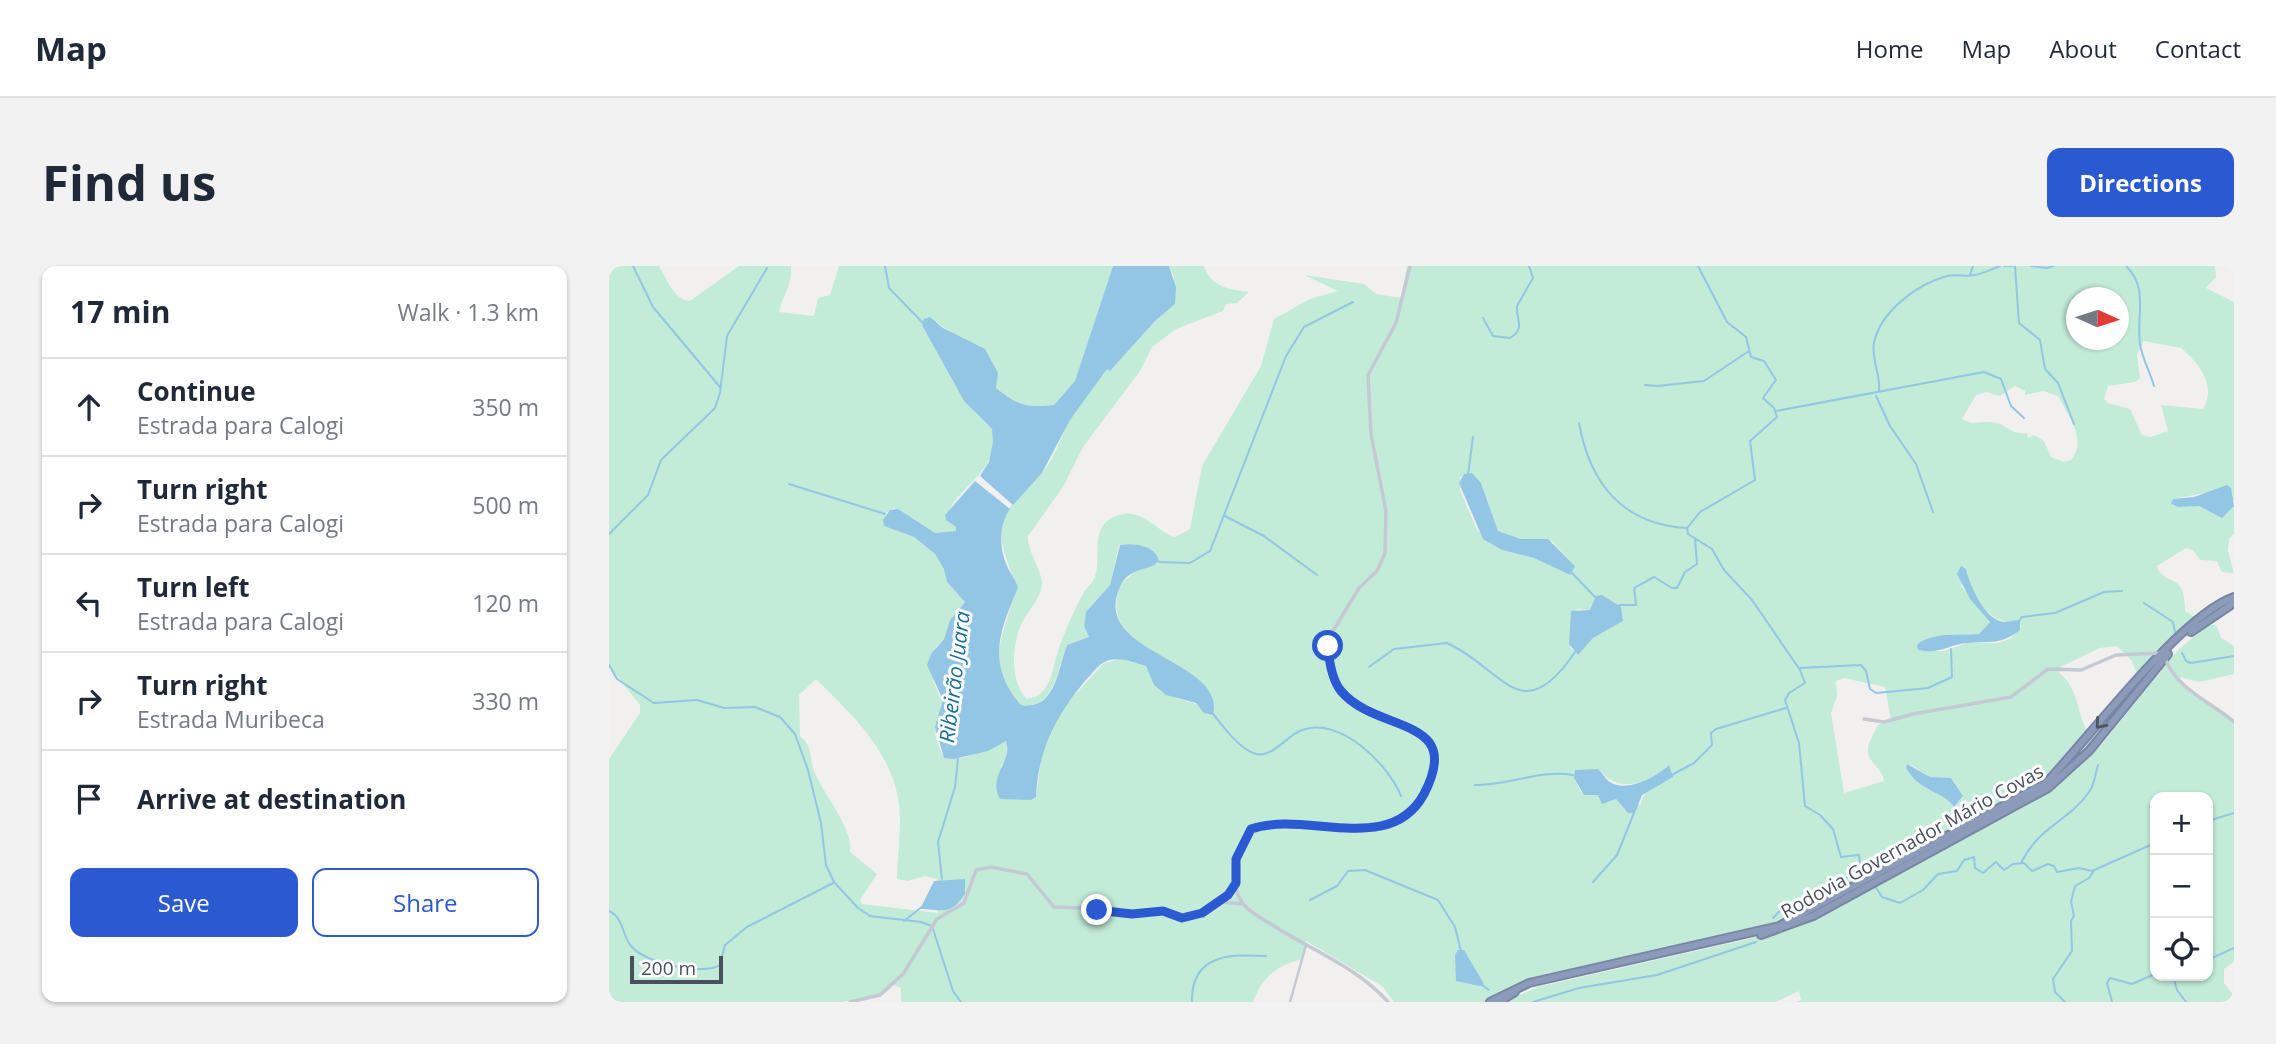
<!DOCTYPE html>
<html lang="en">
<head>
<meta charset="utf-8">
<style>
  :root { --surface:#fff; --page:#f2f2f3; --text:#1f2937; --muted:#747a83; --line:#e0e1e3; --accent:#2b59d1 }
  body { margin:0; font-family:"Open Sans",sans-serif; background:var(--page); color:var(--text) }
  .controls { position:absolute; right:21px; bottom:21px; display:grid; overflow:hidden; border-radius:14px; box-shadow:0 2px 5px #0004 }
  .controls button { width:63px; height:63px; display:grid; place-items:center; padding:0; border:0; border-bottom:2px solid var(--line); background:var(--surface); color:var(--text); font:35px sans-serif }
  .compass { position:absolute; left:1457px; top:21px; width:63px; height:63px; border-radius:50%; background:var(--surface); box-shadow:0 2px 5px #0004; rotate:93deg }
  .scale { position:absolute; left:21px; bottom:18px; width:93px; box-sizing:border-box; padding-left:7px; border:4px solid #49505b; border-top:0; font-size:19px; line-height:24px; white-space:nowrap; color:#49505b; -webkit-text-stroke:5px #fff; paint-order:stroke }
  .stop { position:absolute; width:21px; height:21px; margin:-16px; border:5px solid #2b59d1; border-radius:50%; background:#fff }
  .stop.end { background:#2b59d1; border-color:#fff; box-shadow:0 2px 7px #0008 }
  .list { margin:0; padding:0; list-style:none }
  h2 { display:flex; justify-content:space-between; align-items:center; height:91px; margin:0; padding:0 28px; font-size:30px }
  h2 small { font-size:23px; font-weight:400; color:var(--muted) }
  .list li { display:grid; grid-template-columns:46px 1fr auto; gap:21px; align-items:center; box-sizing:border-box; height:98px; padding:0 28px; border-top:2px solid var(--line) }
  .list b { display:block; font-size:26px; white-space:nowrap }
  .list p { margin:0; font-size:23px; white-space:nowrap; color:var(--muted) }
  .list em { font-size:23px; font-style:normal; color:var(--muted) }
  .actions { display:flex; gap:14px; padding:21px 28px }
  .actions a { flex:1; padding:16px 0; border:2px solid var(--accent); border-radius:14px; text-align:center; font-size:24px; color:var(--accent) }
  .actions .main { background:var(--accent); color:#fff }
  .icon { flex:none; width:38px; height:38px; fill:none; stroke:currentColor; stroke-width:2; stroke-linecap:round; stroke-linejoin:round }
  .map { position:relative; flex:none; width:1625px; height:736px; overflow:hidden; border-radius:14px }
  header { display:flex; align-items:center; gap:42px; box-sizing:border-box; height:98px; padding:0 35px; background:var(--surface); border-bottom:2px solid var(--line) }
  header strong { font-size:33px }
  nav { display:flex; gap:38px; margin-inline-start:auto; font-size:24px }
  .intro { display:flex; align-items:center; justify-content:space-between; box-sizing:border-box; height:168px; padding:0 42px }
  h1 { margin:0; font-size:49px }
  .button { padding:18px 32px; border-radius:14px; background:var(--accent); color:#fff; font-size:24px; font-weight:700 }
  main { display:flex; gap:42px; padding:0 42px }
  aside { flex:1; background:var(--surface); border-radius:14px; box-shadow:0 2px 5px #0004 }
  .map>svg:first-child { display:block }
  .green { fill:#c2ebd8; fill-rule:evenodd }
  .water { fill:#93c6e4 }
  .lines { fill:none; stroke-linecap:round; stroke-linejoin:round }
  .stream { stroke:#93c6e4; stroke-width:2 }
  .motorway-casing { stroke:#7786a5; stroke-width:10 }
  .minor { stroke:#c4c9d3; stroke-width:2.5 }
  .tertiary { stroke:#c4c9d3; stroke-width:3.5 }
  .motorway { stroke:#8c9bb9; stroke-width:6 }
  .oneway { stroke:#4c5460 }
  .route { stroke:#2b59d1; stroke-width:9 }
  .labels { text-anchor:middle; stroke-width:6; stroke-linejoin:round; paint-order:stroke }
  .street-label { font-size:19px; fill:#49505b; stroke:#fff }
  .water-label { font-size:21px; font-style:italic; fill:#1a6d9d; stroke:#fff }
</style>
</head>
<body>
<header>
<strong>Map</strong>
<nav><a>Home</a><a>Map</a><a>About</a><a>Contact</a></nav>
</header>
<div class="intro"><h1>Find us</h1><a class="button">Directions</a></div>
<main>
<aside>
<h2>17 min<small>Walk · 1.3 km</small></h2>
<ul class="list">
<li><svg class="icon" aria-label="ahead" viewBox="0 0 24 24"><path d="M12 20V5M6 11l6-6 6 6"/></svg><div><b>Continue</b><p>Estrada para Calogi</p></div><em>350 m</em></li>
<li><svg class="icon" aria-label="right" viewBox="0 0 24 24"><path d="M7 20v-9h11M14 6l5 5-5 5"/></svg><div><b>Turn right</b><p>Estrada para Calogi</p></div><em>500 m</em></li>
<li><svg class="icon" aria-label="left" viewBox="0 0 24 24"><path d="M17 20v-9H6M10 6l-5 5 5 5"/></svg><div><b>Turn left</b><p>Estrada para Calogi</p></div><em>120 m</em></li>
<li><svg class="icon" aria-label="right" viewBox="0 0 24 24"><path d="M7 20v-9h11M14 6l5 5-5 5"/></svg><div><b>Turn right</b><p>Estrada Muribeca</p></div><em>330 m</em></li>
<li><svg class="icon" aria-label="arrive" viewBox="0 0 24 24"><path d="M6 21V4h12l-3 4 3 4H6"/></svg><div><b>Arrive at destination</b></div></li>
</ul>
<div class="actions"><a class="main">Save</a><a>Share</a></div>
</aside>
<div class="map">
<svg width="1625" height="736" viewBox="0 0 1625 736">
  <rect width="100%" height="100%" fill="#f2f0ef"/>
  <path class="green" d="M0,0H50C58,13 65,34 81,35L130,0H182C184,17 174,29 170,46L205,50L209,32L221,29L230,0H504L466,115L445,139C416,142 410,139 387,122C392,82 351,78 327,55C335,104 345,129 383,163C396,204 344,220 337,254L347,261V265L326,267L285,242L277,247L275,260L305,271L326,288L335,303L338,316L356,336L341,354L335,373L327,381L324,415L334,437L326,469L333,489C354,502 381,476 398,475L397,494L391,501L427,531L433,488L453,443L495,397L510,393L537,400C552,437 573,431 605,444C596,386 483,387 512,318L531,301L550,297V293C536,282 528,276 510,279L501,319L477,346L475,360L480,371L458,379C448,402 447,444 412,439C376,398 392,376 405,330C410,311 387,282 393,257C399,237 420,223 433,207C446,192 451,173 460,155C470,137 485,120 498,103L501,105L546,55L566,38L565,10L560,0H595C603,22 619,23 640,26L628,37L617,38L614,45L567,63L543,81L531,105L474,181L454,221L419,270C418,286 432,301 433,317C433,332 417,347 411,361C403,381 401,417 418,433C444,430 443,399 450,382C456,365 465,344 474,328C477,322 484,317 486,311C494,288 477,256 514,248C534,244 549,266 566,271L581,263L593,200L652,100L665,53L701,33L729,25L695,9L755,18L767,28L792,32L798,0H1606L1607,11L1597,22L1625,36V234L1621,232L1622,222L1564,233L1563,240H1590L1613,252L1625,240V268L1620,273L1619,285L1625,307L1613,306L1608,295L1591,294L1584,284L1577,282L1548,300C1554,321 1577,304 1576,345L1587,352L1530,413L1523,395L1508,380L1491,382L1451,401L1450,407C1473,423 1466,458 1487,475L1441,513L1205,638L1148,664L930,712L882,736H785L773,720L697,675L693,693C667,700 654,710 644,736H292V722L285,719L273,730L232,736H0V493L31,447V439L0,400ZM1468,32H1510V74H1468ZM1535,75L1572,82C1590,97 1608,120 1594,143L1552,139L1559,165L1542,171L1533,169L1521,143L1499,137L1495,133L1499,120L1526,116L1531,112L1528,88ZM1406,120L1416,125V129L1434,125L1449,130C1459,149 1479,175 1462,194L1455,196L1442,191L1435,175L1425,169L1419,172L1418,167C1399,169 1397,156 1381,156C1370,155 1363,160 1353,153L1367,129L1377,126L1391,130ZM855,209L872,217L889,265L912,273L943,275L965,299L961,309L925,292L893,284L868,264L851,224V212ZM1357,303C1362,323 1371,346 1391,354C1398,357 1405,356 1413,360L1402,372L1390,377H1358L1335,385H1312L1308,379C1321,365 1352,370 1370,368L1381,356L1352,320ZM986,332L1014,355L984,372L969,389L961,381L968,343L981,344L985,341ZM1235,412L1276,421L1282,454L1269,459C1266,466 1260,475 1259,482C1257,496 1274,502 1275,515L1235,527L1222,447L1228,430L1227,415ZM207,413C241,447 280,482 289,532C294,558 288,586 288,613L299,615L316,610L328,613L329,647L253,638L251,634L268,608L241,586C244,561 214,528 205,505C200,491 204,480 191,470L190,429ZM1302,499L1321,511L1344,514L1354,531L1345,541C1333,524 1303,519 1297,500ZM1060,500L1063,512C1050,519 1034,522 1032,538L1017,545L1007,533L998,536L989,529L972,526L965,512L991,504C1008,528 1041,518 1060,500Z
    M1599,359H1607L1612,372L1625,380V408L1590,416L1571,411L1575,419L1625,453V696L1615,703V717L1625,730V736H1186L1192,734L1190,725L1167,736H895L929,721L1174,665L1287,609L1436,527L1466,505L1493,478L1569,384ZM1546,531H1599V710H1546Z"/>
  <path class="water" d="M504,0H560L567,21L566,38L546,55L501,105L498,103L461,154L433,207L404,239L371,210L380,196L384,176L383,163L355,135L313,59L315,53L321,51L334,62L376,83L389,107L387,122C409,139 416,142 445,139L466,115Z
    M863,207L872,217L889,265L912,273H939L966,300L961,309L925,292L893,284L874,273L850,217L855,208Z
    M366,215L401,243C389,260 390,283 399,302C402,309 407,314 409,322C390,366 377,399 412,439C447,445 449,402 458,379L480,371L475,360L477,346L501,319L511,279C525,277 546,279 550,295C540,306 520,300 511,321C480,388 618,393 604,449L595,447L587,437L557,429L545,419L537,400C525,397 513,391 500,394C490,397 483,408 476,415C446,451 429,485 427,531L422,534L391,533C378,510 404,496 397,475L379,485L345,493L335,492L326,461L334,434L318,399L322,388L335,373L341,354L356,336L338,316L335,303L326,288L305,271L275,260L274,254L281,244L289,243L326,267L347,265V261L337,254L336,249Z
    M1618,219L1622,222L1625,240L1613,252L1590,240L1569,241L1562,238L1564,233L1585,231Z
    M1352,300L1357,303C1361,319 1375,354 1395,356C1400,356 1406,354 1411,354V364C1393,379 1380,375 1359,377C1339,378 1332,389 1309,384L1308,379C1322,365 1352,370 1370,368L1381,356L1361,333L1348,308Z
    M993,329L1012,341L1014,355L984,372L969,389L960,378L962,345L981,344L987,330Z
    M1298,498L1321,511L1342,512L1354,530L1345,541C1333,524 1312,527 1297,502Z
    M1060,499L1064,511L1033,529L1026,547H1019L1007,533L993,538L989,529H975L965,512L966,504L989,503C993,506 996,513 1001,516C1017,527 1048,511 1060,499Z
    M356,613V628C340,651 333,643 311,643L325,615Z
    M849,684H855L875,718L871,720L847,715L846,689Z"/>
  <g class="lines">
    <path class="stream" d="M24,0L44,41L111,121
      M276,0L280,22L314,57
      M1395,0H1406
      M1406,0L1410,57L1431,74L1436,103L1449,117L1465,158
      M1422,0L1438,2L1445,0
      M1517,0C1540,22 1527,50 1531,78C1533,92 1541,106 1545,120
      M1619,0L1625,3
      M1361,9L1364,0
      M874,52L884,70L901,72C917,62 907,55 908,40L924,12L920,0
      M1036,119L1048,120L1095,115L1140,85
      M1270,125C1272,109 1262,94 1265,77C1271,46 1308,18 1338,10C1347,8 1357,11 1365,9C1374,8 1383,3 1391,0
      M1267,130L1281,160L1307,198L1324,246
      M1167,145L1375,106L1392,113L1402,140L1415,152
      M970,157C981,218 1014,258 1077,262
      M859,209L864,171
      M180,218L276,248
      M616,250L655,270L708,309
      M1079,261L1091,246L1146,214L1141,175L1168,151L1165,142L1154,132L1167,114L1155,95L1142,91L1137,71L1118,56L1089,0
      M1078,262L1079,268L1103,283L1115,304L1143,334L1191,404L1196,417L1180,427L1176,434L1190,477L1196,540L1211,549L1224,563L1232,591L1250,589L1252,603L1258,610
      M0,268L39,229L52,194L106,142L111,127L118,70L158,2
      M550,296L581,297L601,285L677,90L695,61L744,36
      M962,306L987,332
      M1535,337L1564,356L1566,366
      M1010,339H1027L1025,322L1045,311L1063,322H1068L1076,306L1088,298L1086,273
      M1410,355L1413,351L1446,347L1495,326L1513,325
      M1573,387L1577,395L1582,397L1625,390
      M0,399L8,413L45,437L88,434L115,442L146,441L171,451L186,468L199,504L212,557L217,599L225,616L249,642L261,650L312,656L323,660L344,725L352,736
      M760,401L785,383L838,377C894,402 912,466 966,386
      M1190,402L1252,399L1257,405L1261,423L1267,427L1319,422L1343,411L1342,383
      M604,448C615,461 630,483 647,488C664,492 678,469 693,464C731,450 779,498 792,530
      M1061,510L1085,497L1103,479L1102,467L1107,463L1177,442
      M866,519C900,520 930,503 964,509
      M1599,555L1625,547
      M1412,597C1430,560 1459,556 1480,526C1486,518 1486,508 1489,499
      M1483,605L1546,577
      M333,613L329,576L346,521L349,493
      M984,616L1008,589L1025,547
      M1266,620L1273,631L1291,637L1314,624L1329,608L1348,605L1355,594L1365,591L1366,602L1374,607L1387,596L1395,604L1404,598L1415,597L1423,605L1439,598L1445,600L1448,606L1470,602L1483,605
      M701,634L728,620L739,605L756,604L829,634L846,661L852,685
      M0,645C16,653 12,669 23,681C36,697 95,710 111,699L116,679L138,661L224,617
      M1164,652L1172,644L1252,605
      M295,655L314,640
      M1599,694L1625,682
      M1564,710L1568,724L1577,736
      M873,719L880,724
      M583,736C582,688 621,688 657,690
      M924,736L970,722L1048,709L1147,676
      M1456,736L1446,726L1444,713L1463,685L1462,655L1465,650L1462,636L1466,620L1480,612L1484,606
      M1503,736L1498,717L1501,712L1523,718L1546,708"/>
    <defs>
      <path id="motorway" d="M1582,366L1625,337
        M1152,669L1204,650L1439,522L1480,485L1559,388
        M881,736L920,717L1170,660L1418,527L1437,517C1481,471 1571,350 1625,331
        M890,736L906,726"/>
    </defs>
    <use href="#motorway" class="motorway-casing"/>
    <path class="minor" d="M681,736L697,679"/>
    <path class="tertiary" d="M1556,392C1568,424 1601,435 1625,456
      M1255,453L1275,456L1304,448L1402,431L1439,403L1472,404L1507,389L1551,387
      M612,636L634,638
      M0,731L7,736
      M241,736L271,729L294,708L328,653L355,637L367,604L382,601L418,608L445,641L501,643L523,648L554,645L573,652L583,651L619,629L627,617
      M779,736C747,700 701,684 662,658C653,653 642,647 635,639C617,617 629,584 642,563C712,539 776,600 820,517C829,500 829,487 819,472L741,435L730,423L720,395L719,380L724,365L750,322L768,305L776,287L777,246L762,168L759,109L787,57L801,0"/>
    <use href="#motorway" class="motorway"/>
  </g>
  <defs><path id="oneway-chevron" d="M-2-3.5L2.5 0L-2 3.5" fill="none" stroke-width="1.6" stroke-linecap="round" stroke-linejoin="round" transform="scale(1.75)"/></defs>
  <use class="oneway" href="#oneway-chevron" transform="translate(1491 458) rotate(131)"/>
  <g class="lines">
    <path class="route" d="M488,644L523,648L554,645L573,652L593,647L619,629L627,617V593L642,563C697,544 781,591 815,528C856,449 768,468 732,425C723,414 720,394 719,380"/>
  </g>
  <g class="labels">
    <g class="street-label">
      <text transform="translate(1303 575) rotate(-29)" y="7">Rodovia Governador Mário Covas</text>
    </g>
    <g class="water-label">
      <text transform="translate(346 411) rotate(-83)" y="7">Ribeirão Juara</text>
    </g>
  </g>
</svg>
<div class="controls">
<button>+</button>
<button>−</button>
<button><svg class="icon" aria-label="locate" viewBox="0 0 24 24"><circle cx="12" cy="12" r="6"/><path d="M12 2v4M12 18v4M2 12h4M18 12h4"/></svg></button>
</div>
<svg class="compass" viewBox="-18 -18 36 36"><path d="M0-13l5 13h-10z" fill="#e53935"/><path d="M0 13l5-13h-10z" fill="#747a83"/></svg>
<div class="scale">200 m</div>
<div class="stop" style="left:719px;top:380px"></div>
<div class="stop end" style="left:488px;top:644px"></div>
</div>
</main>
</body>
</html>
